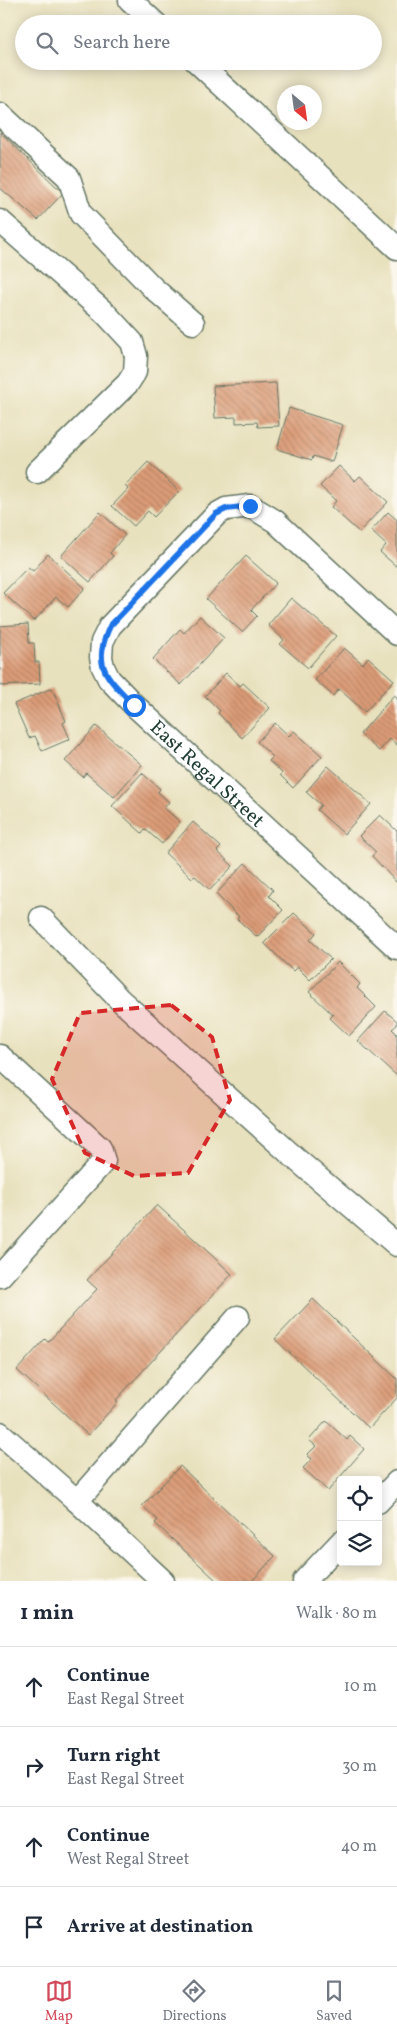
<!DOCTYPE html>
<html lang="en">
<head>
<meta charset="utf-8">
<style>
  :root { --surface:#fff; --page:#f6f6f7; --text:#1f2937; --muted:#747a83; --line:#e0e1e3; --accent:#d1495b }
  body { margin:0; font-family:Vollkorn,serif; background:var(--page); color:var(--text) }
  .controls { position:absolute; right:15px; bottom:15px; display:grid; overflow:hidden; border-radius:5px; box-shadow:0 2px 12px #0003 }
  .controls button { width:45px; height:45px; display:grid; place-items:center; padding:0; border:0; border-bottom:1px solid var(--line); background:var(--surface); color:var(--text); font:25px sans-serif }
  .compass { position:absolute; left:277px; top:85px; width:45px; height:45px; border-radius:50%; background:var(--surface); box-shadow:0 2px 12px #0003; rotate:151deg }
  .stop { position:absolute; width:15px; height:15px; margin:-11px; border:4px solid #1a73e8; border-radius:50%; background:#fff }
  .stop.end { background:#1a73e8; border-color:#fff; box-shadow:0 1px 5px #0008 }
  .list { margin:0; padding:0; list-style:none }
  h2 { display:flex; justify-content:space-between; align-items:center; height:65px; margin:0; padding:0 20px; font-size:21px }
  h2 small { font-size:16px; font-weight:400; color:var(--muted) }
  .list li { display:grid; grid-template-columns:32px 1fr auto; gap:15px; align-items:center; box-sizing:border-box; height:80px; padding:0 20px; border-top:1px solid var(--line) }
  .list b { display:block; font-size:19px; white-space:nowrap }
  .list p { margin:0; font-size:16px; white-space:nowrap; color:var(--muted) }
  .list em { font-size:16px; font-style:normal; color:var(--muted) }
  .icon { flex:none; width:28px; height:28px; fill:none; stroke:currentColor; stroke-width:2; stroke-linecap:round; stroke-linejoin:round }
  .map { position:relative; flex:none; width:397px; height:1581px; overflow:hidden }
  .search { position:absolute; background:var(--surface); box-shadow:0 2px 12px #0003; left:15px; right:15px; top:15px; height:55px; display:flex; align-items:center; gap:12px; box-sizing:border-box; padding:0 18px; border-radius:28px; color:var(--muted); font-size:19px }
  .sheet { height:385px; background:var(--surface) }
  nav { display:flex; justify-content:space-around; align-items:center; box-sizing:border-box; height:70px; border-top:1px solid var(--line); background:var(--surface); font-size:14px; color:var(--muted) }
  nav a { display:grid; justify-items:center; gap:2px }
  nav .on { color:var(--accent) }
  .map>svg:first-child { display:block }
  .building { fill:url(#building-back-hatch) }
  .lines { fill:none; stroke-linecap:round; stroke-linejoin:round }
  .minor-casing { stroke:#657664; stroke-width:25 }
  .minor { stroke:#fff; stroke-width:22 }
  .route { stroke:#1a73e8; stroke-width:6 }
  .marked { fill:#d62828; fill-opacity:0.2; stroke:#d62828; stroke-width:4; stroke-dasharray:10 6; stroke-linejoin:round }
  .labels { text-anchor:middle; stroke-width:4; stroke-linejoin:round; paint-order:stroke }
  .street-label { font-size:20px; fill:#1f3d34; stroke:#fbf7ec }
</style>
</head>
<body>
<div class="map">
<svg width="397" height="1581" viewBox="0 0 397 1581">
  <defs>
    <pattern id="building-back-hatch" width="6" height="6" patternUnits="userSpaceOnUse" patternTransform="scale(1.25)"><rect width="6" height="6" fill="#dc9b77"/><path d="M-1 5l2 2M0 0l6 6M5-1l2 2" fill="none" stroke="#b28062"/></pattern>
  </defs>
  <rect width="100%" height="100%" fill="#fbf7ec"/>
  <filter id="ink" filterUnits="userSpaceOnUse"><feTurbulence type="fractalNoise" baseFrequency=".02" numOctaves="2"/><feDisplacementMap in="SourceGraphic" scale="10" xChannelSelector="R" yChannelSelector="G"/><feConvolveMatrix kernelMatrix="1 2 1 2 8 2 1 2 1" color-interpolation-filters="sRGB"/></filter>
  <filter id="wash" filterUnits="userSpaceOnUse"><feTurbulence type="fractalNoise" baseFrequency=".0096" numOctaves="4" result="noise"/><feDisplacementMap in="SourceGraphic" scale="20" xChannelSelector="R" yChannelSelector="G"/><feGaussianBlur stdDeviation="1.12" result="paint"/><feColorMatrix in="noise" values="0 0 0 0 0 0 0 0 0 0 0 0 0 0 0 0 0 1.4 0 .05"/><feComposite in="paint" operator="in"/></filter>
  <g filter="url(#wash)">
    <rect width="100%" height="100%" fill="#e8e1be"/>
    <g id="blocks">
      <path class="building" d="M0,132L63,193L38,220L0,188Z
        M276,383L279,426L258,427L257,422L236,423V417L215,418L213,386Z
        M289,408L343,425L332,462L313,456L312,460L277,449Z
        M148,462L179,491L154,517L148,511L134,526L112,506L128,489L125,486Z
        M339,466L355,481L360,476L388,502L359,532L331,507L336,501L320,486Z
        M100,512L125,535L110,553L113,556L90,582L61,556Z
        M388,512L397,520V567L380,552L386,545L371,531Z
        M48,554L85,588L68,607L56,597L34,621L3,593L28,567L33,571Z
        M246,556L276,583L251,610L257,616L242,632L206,599Z
        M291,598L336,636L308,668L280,644L284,640L268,625Z
        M200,616L224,638L181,685L153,659L180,629L184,633Z
        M28,624L29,643H34L35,662H39L40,684L0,686V626Z
        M344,648L363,664L368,657L394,680L365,712L339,689L333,696L315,680Z
        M226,673L240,686L243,683L270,708L242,738L218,713L220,711L205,696Z
        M52,688L66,721L63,723L70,739L42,751L35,736L29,738L14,704Z
        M394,695L397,697V745L390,739L379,751L360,734Z
        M275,723L289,736L294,731L322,756L293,788L280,775L282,773L269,761L273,757L257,742Z
        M96,726L142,765L114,797L86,773L83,777L65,761Z
        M328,766L371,804L344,834L317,810L321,805L306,792Z
        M142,773L160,789L158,792L169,802L164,808L180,822L162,844L145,829L142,833L112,806Z
        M380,815L397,831V883L372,856L376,852L359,836Z
        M193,822L221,847L217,851L233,866L210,890L195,876L192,878L165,853Z
        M245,863L273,890L269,896L283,910L257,937L237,919L239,917L216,894Z
        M294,913L316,933L310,940L331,959L310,980L297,967L293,971L264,943Z
        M338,962L360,984L357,988L376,1007L349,1036L330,1018L333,1015L309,992Z
        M385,1011L397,1021V1025L392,1029L397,1034V1076L358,1041Z
        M157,1205L232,1274L116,1400L118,1402L88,1435L17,1370L45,1339L48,1342L97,1289L87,1280Z
        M313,1299L397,1379V1398L369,1428L275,1339Z
        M326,1421L347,1440L350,1436L364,1449L328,1491L303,1468L312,1459L307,1455L316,1446L309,1440Z
        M180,1466L275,1556L252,1581H217L155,1523L158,1520L142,1506Z"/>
    </g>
  </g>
  <g filter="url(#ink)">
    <use href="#blocks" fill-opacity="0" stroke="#657664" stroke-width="1"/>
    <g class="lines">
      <defs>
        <g id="minor">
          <path d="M130,0L156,24"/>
          <path d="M196,61L397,248"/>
          <path d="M0,114L69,178L81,214L153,288L193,323"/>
          <path d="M0,221L105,313L132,342L136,356L135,372L128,383L37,472"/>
          <path id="s1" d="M397,634L275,521L250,506L226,509L217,514L110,626L102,642L101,657L103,667L109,679L134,705L397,948"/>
          <path d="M41,918L119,999L296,1159L397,1245"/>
          <path d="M0,1056L100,1148L104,1161L0,1276"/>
          <path d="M0,1433L77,1501L163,1581"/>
          <path d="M77,1501L238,1317"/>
          <path d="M378,1502L397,1482"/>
          <path d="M304,1581L341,1542"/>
        </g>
      </defs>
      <use href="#minor" class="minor-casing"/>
      <use href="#minor" class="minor"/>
    </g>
  </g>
  <g class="lines" filter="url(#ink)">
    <path class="route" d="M134,705C107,677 91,666 110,626L216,514L226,509L250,506"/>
  </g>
  <path class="marked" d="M171,1005L212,1037L230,1100L188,1173L134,1176L85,1153L52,1079L80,1013Z"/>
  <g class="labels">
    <g class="street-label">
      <text dy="7" stroke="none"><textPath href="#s1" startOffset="578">East Regal Street</textPath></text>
    </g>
  </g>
</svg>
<div class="controls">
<button><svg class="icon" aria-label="locate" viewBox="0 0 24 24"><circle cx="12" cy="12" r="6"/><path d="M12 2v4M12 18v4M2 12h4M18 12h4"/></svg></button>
<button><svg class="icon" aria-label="layers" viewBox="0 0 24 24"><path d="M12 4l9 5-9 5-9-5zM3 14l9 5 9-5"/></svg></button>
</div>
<svg class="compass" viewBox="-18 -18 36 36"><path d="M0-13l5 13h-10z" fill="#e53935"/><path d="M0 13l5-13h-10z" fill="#747a83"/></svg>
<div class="stop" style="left:134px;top:705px"></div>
<div class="stop end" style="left:250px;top:506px"></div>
<div class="search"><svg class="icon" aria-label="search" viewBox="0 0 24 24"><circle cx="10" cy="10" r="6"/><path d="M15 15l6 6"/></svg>Search here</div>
</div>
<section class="sheet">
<h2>1 min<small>Walk · 80 m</small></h2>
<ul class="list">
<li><svg class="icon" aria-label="ahead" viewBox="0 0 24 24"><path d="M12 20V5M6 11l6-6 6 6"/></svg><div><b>Continue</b><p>East Regal Street</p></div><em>10 m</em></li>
<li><svg class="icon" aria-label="right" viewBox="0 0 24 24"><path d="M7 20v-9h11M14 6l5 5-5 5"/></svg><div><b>Turn right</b><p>East Regal Street</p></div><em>30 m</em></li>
<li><svg class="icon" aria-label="ahead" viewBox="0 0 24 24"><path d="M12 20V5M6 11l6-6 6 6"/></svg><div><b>Continue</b><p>West Regal Street</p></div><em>40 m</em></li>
<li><svg class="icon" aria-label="arrive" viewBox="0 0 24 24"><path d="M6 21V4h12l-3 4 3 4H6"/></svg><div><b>Arrive at destination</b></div></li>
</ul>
</section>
<nav>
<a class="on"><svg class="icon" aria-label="map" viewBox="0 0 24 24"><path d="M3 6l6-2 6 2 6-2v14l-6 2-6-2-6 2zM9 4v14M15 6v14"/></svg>Map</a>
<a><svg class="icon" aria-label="directions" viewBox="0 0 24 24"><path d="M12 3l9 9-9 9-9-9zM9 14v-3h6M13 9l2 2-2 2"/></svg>Directions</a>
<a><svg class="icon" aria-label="saved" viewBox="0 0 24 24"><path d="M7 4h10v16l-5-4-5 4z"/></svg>Saved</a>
</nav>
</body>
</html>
